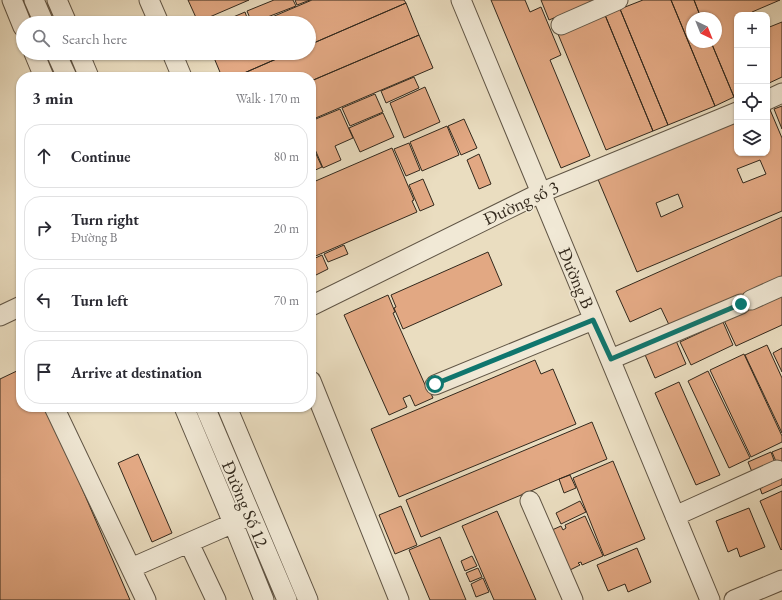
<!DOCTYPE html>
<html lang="en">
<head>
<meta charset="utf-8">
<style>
  :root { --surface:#fff; --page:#f2f2f3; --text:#2b2b33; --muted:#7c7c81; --line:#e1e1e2 }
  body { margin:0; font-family:"EB Garamond",serif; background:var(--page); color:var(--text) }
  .controls { position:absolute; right:12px; top:12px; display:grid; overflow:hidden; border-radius:8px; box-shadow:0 1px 3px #0004 }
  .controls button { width:36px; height:36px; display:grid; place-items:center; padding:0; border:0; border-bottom:1px solid var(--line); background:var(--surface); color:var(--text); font:20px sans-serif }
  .compass { position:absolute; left:686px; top:12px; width:36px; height:36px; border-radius:50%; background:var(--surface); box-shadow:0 1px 3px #0004; rotate:137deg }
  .stop { position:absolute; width:12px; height:12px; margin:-9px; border:3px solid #0f766e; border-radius:50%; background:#fff }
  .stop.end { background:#0f766e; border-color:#fff; box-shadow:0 1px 4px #0008 }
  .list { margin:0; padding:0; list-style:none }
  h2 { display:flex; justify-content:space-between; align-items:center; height:52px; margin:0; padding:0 16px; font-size:17px }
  h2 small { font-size:13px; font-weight:400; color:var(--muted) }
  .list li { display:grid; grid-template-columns:26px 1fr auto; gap:12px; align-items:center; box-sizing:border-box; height:64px; margin:0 8px 8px; padding:0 8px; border:1px solid var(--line); border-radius:16px }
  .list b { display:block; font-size:15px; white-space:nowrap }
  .list p { margin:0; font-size:13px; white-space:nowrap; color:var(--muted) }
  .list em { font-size:13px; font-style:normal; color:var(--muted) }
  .icon { flex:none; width:22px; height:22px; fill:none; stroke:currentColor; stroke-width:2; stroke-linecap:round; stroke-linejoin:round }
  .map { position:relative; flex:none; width:782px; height:600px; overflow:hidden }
  .search { position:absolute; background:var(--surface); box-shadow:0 1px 3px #0004; left:16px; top:16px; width:300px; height:44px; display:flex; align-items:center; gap:10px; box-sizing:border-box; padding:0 14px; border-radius:22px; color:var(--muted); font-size:15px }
  .panel { position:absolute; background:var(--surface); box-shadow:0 1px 3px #0004; left:16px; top:72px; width:300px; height:340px; border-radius:16px }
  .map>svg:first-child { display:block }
  .building { fill:#e2a883; stroke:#32281c; fill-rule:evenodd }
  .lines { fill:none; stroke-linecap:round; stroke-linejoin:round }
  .minor-casing { stroke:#605545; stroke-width:21 }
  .minor { stroke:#f1e9d6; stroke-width:19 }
  .route { stroke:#0f766e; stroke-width:5 }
  .labels { text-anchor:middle; stroke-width:3; stroke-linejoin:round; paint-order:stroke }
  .street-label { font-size:18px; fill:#32281c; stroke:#f1e9d6 }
</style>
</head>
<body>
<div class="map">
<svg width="782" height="600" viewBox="0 0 782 600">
  <rect width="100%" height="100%" fill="#eaddc0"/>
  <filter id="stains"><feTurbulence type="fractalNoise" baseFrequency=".005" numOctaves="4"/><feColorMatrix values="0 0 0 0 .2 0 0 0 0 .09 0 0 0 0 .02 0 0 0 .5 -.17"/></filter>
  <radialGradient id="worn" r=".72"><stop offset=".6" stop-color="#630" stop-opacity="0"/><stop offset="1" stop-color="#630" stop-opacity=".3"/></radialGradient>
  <path class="building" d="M188,0H249L198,22Z
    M274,0H293L296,6L252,23L247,11Z
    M295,0H310L297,5Z
    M312,0H404L406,3L309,45V23H258Z
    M491,0H525L530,12L541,7L561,55L550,60L590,156L561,168Z
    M541,0H597L549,20Z
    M643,0H671L715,106L668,125L620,9Z
    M671,0H694L701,18H692V42H711L734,97L715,106Z
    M694,0H780L752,12L753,15H737V96L734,97L711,42H716V18H701Z
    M406,3L419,35L311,81V77H235L290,53H309V45Z
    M620,9L668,125L653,131L605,15Z
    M245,12L249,23H219Z
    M605,15L653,131L606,150L558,34Z
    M782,22V77L767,84V28Z
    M419,35L433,68L311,120V81Z
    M212,53H290L235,77H222Z
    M414,77L419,88L386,103L381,91Z
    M425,87L440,122L404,138L390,103Z
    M375,94L383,112L350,126L342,108Z
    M767,105H768L782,138V211L637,272L597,177L737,118V153H767ZM760,160L766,174L743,183L737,169ZM678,194L683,207L661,217L656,203Z
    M782,106V129L774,109Z
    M340,109L353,138L335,146L341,160L323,168L311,140V121Z
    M383,113L394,137L360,152L349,128Z
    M464,119L477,148L461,155L448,126Z
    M447,126L459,155L422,171L410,142Z
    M311,143L322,167L311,172Z
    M409,143L420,170L406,176L394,149Z
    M392,148L414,200L412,201L417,212L311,258V183Z
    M479,154L491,184L479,189L467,160Z
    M423,179L434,205L420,211L409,185Z
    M782,217V279L671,329L661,308L630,322L616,291Z
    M344,245L348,254L328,262L324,254Z
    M488,252L502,285L403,329L394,308L396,307L391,295Z
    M322,255L328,269L314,276L311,269V260Z
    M782,291V325L736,346L722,316Z
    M388,295L395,312L393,313L426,387H428L433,398L415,406L410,395L403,398L407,407L389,415L344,315Z
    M723,322L733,345L691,365L680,342Z
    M674,336L686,364L655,378L643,350Z
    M767,345L782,378V433L745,355Z
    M782,348V372L773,353Z
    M744,354L782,436V442L751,457L710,370Z
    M535,360L541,374L553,369L576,424L399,497L371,429Z
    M21,369V407H47L130,600H0V379Z
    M708,371L750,458L729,468L688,381Z
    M679,382L720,475L696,485L655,393Z
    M592,422L607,459L421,537L406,500Z
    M782,448V476L772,452Z
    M771,452L775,463L752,472L748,462Z
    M138,454L172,533L152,542L118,463Z
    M613,461L645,539L604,556L573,478Z
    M570,475L576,488L564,493L559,479Z
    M780,475L782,479V485L762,494L759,485Z
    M782,491V549L781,550L760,501Z
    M580,501L586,512L561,524L556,513Z
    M401,506L417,545L395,554L379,515Z
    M749,508L765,547L740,557L737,548L728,552L716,521Z
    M497,511L536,600H494L462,526Z
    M585,516L603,556L582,565L581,562L578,563L580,565L570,570L552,530L561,526L563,530L566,528L565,525Z
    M440,537L466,600H430L409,550Z
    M637,548L651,582L628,592L625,584L608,591L597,565Z
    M472,556L477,566L465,571L461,561Z
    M478,568L482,577L470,582L466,573Z
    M483,578L489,592L476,597L471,584Z"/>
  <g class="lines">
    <defs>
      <path id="minor" d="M12,0L23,27
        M34,0L44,23
        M57,0L67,23
        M149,0L159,23
        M461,0L710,600
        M561,25L618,0
        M34,53L44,77
        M56,53L67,77
        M79,53L89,77
        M172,53L182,77
        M767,100L782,93
        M751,300L782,286
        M311,306L540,193L737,112
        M0,316L21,306
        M611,359L741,304
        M311,381L399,600
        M435,385L593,320
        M54,407L146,600
        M184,407L233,523L264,600
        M205,407L287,600
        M227,407L308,600
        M530,501L573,600
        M675,516L777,470
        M189,543L216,600
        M131,568L245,518
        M734,600L782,580"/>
    </defs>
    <use href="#minor" class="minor-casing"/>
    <use href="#minor" class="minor"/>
  </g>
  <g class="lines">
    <path class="route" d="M435,384L593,320L611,359L741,304"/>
  </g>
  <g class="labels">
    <g class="street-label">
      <text transform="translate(521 203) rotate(-25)" y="6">Đường số 3</text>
      <text transform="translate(576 278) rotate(67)" y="6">Đường B</text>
      <text transform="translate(245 504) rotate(67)" y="6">Đường Số 12</text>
    </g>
  </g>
  <rect width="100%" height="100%" filter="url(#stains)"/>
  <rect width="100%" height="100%" fill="url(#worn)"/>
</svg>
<div class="controls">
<button>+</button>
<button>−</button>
<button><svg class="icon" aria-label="locate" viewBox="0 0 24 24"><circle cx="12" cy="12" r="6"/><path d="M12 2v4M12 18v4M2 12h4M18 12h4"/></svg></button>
<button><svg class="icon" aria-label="layers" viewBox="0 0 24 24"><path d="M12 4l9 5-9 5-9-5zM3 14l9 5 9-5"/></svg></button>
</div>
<svg class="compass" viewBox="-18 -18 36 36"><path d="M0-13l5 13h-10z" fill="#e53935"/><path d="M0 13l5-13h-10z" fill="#7c7c81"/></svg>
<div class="stop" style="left:435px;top:384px"></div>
<div class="stop end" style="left:741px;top:304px"></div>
<div class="search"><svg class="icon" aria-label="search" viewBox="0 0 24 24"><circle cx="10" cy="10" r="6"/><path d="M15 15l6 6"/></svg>Search here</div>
<section class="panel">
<h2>3 min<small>Walk · 170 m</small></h2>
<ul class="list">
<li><svg class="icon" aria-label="ahead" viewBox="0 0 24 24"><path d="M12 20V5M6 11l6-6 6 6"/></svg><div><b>Continue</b></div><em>80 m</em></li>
<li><svg class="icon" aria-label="right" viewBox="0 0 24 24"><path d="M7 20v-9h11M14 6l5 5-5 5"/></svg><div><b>Turn right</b><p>Đường B</p></div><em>20 m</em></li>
<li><svg class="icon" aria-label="left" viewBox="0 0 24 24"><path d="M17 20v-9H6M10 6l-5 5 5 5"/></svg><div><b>Turn left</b></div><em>70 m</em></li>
<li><svg class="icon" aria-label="arrive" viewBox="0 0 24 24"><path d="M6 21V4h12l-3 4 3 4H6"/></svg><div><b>Arrive at destination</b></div></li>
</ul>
</section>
</div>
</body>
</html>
